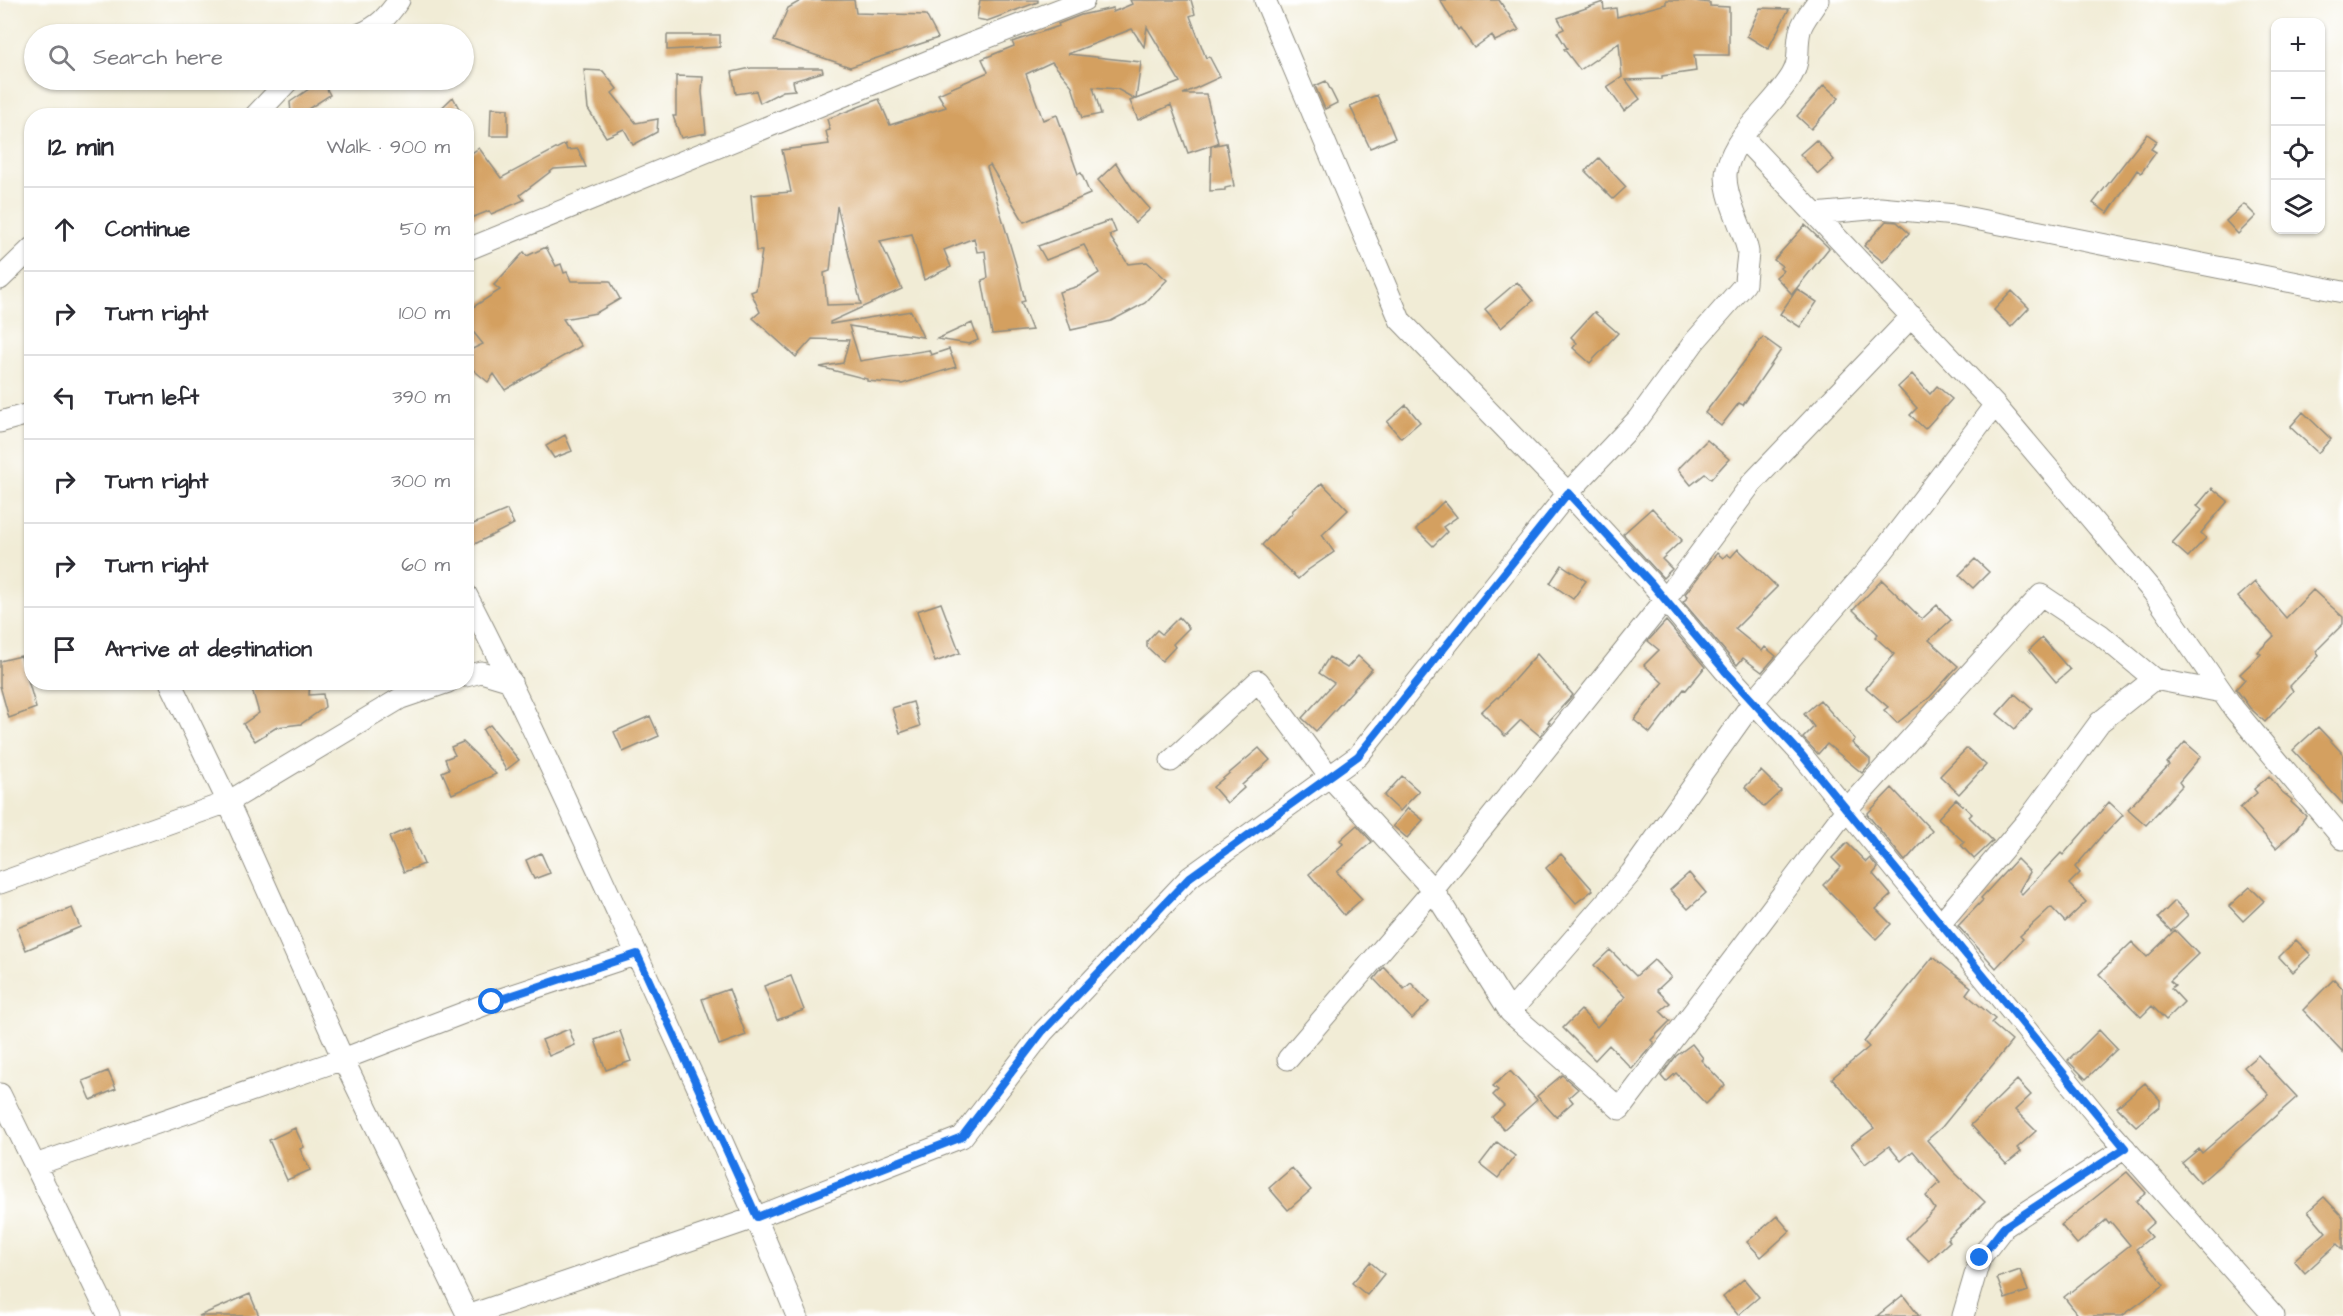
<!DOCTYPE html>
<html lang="en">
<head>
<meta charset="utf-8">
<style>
  :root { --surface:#fff; --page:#f2f2f3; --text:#2b2b33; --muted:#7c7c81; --line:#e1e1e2 }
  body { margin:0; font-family:"Architects Daughter",sans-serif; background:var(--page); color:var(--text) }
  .controls { position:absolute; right:18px; top:18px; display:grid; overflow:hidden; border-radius:12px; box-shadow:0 2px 4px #0004 }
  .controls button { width:54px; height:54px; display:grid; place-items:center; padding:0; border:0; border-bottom:2px solid var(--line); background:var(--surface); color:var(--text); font:30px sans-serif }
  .stop { position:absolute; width:18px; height:18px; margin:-14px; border:4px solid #1a73e8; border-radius:50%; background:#fff }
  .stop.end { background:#1a73e8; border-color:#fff; box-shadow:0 2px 6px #0008 }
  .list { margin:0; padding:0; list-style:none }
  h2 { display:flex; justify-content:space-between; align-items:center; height:78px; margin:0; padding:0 24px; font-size:26px }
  h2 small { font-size:20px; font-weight:400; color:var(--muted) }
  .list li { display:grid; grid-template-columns:39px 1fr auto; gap:18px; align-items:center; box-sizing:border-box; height:84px; padding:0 24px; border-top:2px solid var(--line) }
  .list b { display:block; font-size:22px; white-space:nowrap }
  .list em { font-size:20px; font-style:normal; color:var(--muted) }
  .icon { flex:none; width:33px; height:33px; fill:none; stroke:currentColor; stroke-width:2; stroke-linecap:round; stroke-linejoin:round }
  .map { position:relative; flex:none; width:2343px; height:1316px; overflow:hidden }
  .search { position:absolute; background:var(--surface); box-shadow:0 2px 4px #0004; left:24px; top:24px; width:450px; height:66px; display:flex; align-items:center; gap:15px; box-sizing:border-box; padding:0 21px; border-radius:33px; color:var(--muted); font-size:22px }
  .panel { position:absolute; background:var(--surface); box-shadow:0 2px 4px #0004; left:24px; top:108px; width:450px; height:582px; border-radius:24px }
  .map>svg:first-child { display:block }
  .building { fill:#d4a061; fill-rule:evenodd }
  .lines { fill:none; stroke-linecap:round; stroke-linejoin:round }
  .minor-casing { stroke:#8e8c80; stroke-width:23 }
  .minor { stroke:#fff; stroke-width:21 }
  .route { stroke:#1a73e8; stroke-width:8 }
</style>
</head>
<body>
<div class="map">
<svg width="2343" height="1316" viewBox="0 0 2343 1316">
  <rect width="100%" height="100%" fill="#fff"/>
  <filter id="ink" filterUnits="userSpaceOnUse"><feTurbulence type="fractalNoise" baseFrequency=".0167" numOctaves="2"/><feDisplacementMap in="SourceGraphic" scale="12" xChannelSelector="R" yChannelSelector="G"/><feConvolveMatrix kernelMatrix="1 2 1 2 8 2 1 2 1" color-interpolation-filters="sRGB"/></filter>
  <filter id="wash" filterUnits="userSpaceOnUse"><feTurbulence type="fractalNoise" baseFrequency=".008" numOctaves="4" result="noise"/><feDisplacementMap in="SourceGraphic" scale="24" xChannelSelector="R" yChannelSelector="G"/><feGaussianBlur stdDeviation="1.35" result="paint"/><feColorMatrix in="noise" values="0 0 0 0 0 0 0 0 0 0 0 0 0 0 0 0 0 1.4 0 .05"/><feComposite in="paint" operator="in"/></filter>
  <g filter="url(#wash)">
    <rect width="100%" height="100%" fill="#f1ecd6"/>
    <g id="blocks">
      <path class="building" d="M802,0H854L856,13L926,15L938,38L850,67L774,41L788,8Z
        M980,0H1038V2L987,21L977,19Z
        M1130,0H1191L1195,14L1190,16L1206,58L1209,56L1220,77L1183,94H1206L1218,143L1188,153L1171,105L1138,120L1130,101L1135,99L1117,89L1093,87L1101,114L1082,118L1072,86L1052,62L1026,74L1043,120L1057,115L1078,174L1081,173L1090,194L1024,222L990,165L987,167L1019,275L1025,301L1021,302L1032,330L992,334L982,280L988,278L985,251L977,252L974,238L944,250L951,267L924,280L912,234L880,241L902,289L830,322V324L911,311L923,337L849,326L860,361L929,350L931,355L949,349L956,367L902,384L867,381V379L820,367L843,363L849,340L812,339L796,357L753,318L760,312L751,292L756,290L762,251H756L751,195L791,192L782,150L829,144L826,131L830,130L827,119L879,99L890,125L946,107L938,94L986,73L988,72L982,59L1014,46L1012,42L1059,26L1058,24L1081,15L1113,8V12L1132,4ZM1147,27L1180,82L1136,99L1141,62L1068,54L1132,29L1144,47ZM837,206L850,259L861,304L827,305L824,273L830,271Z
        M1440,0H1499L1519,30L1495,41L1492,35L1474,48L1460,28L1458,30Z
        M1666,0H1689L1710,3V6L1729,7V55H1694L1696,71L1662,76V79L1626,80L1640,99L1624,111L1607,87L1622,77L1619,43L1580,70L1564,49L1567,48L1557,32L1564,29L1558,18L1603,2L1604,10L1616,8L1617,17L1666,4Z
        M1760,8L1789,9L1768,49L1747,36Z
        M667,35H720V47L667,50Z
        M751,68H822L823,72L793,81L795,90L783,91L760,103L756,91L736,94L732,72Z
        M584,70L603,71L617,89L612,93L636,123L658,119L657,132L633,145L624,129L606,137L588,109Z
        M676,76L703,77L702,92L706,133L681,138L673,116H676Z
        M322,80L330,95L305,111L291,113L290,102Z
        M1326,81L1337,103L1325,109L1315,86Z
        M1824,85L1839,98L1811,129L1797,116Z
        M1377,95L1395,138L1370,148L1350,106Z
        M453,97L463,116H433Z
        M491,108L508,109V136H490Z
        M2147,134L2157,141L2151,149L2156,152L2141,173L2137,170L2108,213L2093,203Z
        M1816,140L1834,160L1818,174L1800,154Z
        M1226,143L1234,186L1225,188V190L1210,191L1211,146Z
        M565,144L567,150L578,149L586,167L554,169L520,195L524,200L491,214L489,211L466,220V157L479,148L501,178Z
        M1599,158L1626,187L1613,199L1585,171Z
        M1116,163L1132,188L1150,209L1135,223L1098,180Z
        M2244,204L2256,216L2238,234L2226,221Z
        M1111,220L1116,232L1109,235L1128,264L1147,262L1167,280L1145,303L1111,321L1071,330L1059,292L1079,286L1099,273L1084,245L1046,260L1038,246Z
        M1886,221L1897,222L1909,233L1883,262L1864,246Z
        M1805,225L1829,248L1792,294L1776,277L1783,271L1780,268L1782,266L1774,260Z
        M546,247L556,266L561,264L564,273L567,272L571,281H610L620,299L596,313L563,319L581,346L505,390L494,374L488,382L466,364V352L483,344L470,328V309L500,290L494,285L524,252L527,256Z
        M1517,282L1533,301L1501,328L1485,309Z
        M1797,289L1817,302L1800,327L1780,314Z
        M2012,291L2029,308L2011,327L1994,310Z
        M1594,312L1618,333L1590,363L1573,348L1577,343L1571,337Z
        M972,323L978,340L969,344L937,339Z
        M1763,337L1781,350L1743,405L1739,403L1721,426L1705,413Z
        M1912,374L1930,394L1937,386L1952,399L1925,429L1910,415L1917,408L1898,387Z
        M1406,405L1420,422L1401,438L1387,422Z
        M2303,412L2331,439L2318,453L2290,427Z
        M565,435L572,451L554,458L546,446Z
        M1707,440L1729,459L1711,479L1705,474L1691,485L1678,469Z
        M1322,483L1348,510L1322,535L1334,552L1308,570L1298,579L1262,545L1293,512L1292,511Z
        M2212,488L2228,501L2201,533L2206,538L2188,557L2172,543L2202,510L2197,506Z
        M1444,501L1457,517L1443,527L1447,532L1433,546L1416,529Z
        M1652,508L1682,540L1662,559L1672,569L1663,578L1623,534Z
        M507,510L514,524L471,546L466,536V527Z
        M1738,549L1777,587L1735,629L1762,651L1765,647L1776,656L1762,672L1743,658L1737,665L1683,602L1688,597L1685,594L1717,553L1723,558L1727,554L1731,557Z
        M1975,559L1989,572L1973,588L1959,575Z
        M1562,565L1586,581L1573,599L1550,583Z
        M1882,580L1922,619L1937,605L1951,620L1929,640L1958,666L1930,697L1897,723L1884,710L1888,707L1866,688L1894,654L1875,637L1878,634L1853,610Z
        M2255,582L2286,618L2313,590L2343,617V624L2316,651L2319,656L2290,686L2293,691L2265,722L2250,708L2236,689L2245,679L2240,674L2261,654L2258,652L2274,636L2238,597Z
        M941,603L960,653L935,662L917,611Z
        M1179,617L1189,628L1173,644L1175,647L1162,661L1147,647V641L1157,630L1162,634Z
        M1666,621L1705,667L1686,690L1684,689L1650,733L1634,720L1663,683L1644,665L1659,650L1648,641Z
        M2042,638L2070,670L2056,682L2029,650Z
        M1537,654L1573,695L1548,722L1550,723L1540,736L1521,720L1505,736L1481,712L1497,697L1498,698Z
        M21,656L36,708L9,718L0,686V661Z
        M1358,656L1372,669L1316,731L1302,718L1334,683L1319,673L1329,657L1347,668Z
        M250,682H310L309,695L323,694L325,707L301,724L277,727L255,741L243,724L259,713Z
        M2015,694L2032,709L2015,729L1997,714Z
        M1820,700L1855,739L1852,743L1870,759V764L1862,773L1827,744L1818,754L1803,738L1814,727L1804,714Z
        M913,702L920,726L900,733L892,708Z
        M650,716L659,736L623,752L614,732Z
        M490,725L519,760L506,770L483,730Z
        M2318,727L2343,754V804L2293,750Z
        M463,742L496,774L452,794L442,772L449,769L445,759L455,755L451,747Z
        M2185,742L2201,756L2179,782L2182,786L2146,825L2128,809L2169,765L2167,763Z
        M1259,748L1270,760L1242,785L1244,788L1227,803L1213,787Z
        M1967,748L1986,765L1959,794L1940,776Z
        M1761,771L1781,791L1764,807L1745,787Z
        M1402,776L1419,791L1400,811L1384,796Z
        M2269,776L2281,791L2292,800L2291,802L2306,816L2295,831L2276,848L2240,808L2257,793L2254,789Z
        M1892,788L1932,831L1905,861L1867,814Z
        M1956,799L1972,814L1969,817L1993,841L1974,859L1961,845L1964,842L1938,818Z
        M2109,802L2123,815L2105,834L2104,833L2075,867L2080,873L2069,884L2086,902L2065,922L2051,907L2020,936L2023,939L1996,968L1958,926L1983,900L1981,898L2017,859L2030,872L2019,891L2022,894L2061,853L2063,855Z
        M1408,808L1423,820L1407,838L1393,826Z
        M1357,825L1372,842L1337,872L1362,899L1344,915L1309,874L1343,844L1340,840Z
        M409,828L424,864L404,872L389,837Z
        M1847,843L1866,862L1870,858L1878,868L1873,874L1891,895L1876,909L1891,924L1876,939L1823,885L1841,867L1832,858Z
        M541,853L550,873L534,879L526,860Z
        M1561,854L1593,890L1576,903L1546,868Z
        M1689,873L1706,893L1688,909L1670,890Z
        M2250,887L2264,901L2243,921L2229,906Z
        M2175,901L2188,915L2171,931L2158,918Z
        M72,908L80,927L26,950L17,928Z
        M2175,930L2198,954L2170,981L2175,985L2171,988L2184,1002L2166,1020L2152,1006L2141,1017L2099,974L2132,942L2147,957Z
        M2296,940L2311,955L2293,972L2279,957Z
        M1610,950L1636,976L1654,960L1671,977L1657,990L1670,1003L1660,1011L1670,1021L1651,1040L1654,1043L1632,1069L1609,1045L1595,1060L1563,1028L1581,1010L1597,1027L1625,997L1594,965Z
        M1933,957L1971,987L1966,994L1995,1019L1991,1023L2012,1041L1942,1127L1927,1140L1953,1171L1985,1202L1947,1239L1950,1241L1929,1261L1906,1238L1935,1209L1926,1196L1940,1183L1913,1151L1901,1161L1889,1146L1865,1164L1851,1145L1874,1128L1832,1078L1869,1047L1864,1042Z
        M1384,967L1404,989L1411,983L1429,1002L1412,1019L1374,979Z
        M791,976L804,1010L777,1020L764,986Z
        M2334,979L2343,989V1052L2303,1010Z
        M729,989L746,1035L719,1045L702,999Z
        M569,1029L575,1045L549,1056L542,1040Z
        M2099,1030L2117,1049L2086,1079L2068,1061Z
        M620,1031L631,1061L606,1070L595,1040Z
        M1692,1044L1703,1058L1701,1060L1725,1085L1706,1104L1676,1073L1666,1082L1661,1076L1676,1056Z
        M2258,1055L2297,1097L2200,1183L2182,1163L2199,1149L2202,1153L2269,1095L2244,1067Z
        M108,1071L116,1089L91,1100L83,1081Z
        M1510,1071L1537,1100L1504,1129L1492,1117L1504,1106L1493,1095L1498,1090L1493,1086Z
        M1562,1075L1578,1089L1569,1097L1573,1102L1556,1117L1537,1096Z
        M2017,1080L2031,1095L2015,1110L2036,1131L2017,1148L2021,1152L2006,1164L1971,1125Z
        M2145,1083L2160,1100V1106L2136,1126L2117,1107Z
        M295,1128L304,1147L300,1149L310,1170L287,1180L269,1140Z
        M1497,1142L1515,1156L1498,1178L1480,1164Z
        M1292,1168L1311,1190L1288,1210L1269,1188Z
        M2127,1172L2146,1193L2136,1201L2154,1222L2145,1230L2151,1237L2136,1249L2164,1285L2122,1316H2079L2064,1297L2130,1245L2111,1222L2109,1224L2106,1220L2077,1244L2061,1225Z
        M2324,1197L2343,1217V1250L2337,1244L2305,1273L2294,1260L2326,1232L2308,1211Z
        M1777,1216L1790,1231L1761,1257L1747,1242Z
        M1370,1262L1384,1274L1367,1295L1352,1283Z
        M2020,1270L2028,1291L2005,1299L1997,1278Z
        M1744,1279L1759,1297L1738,1315L1723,1297Z
        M250,1294L259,1316H199Z
        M1903,1295L1919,1316H1877Z"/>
    </g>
  </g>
  <g filter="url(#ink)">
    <use href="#blocks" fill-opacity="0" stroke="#8e8c80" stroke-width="1.5"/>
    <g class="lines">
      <defs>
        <path id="minor" d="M1818,0C1813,9 1802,21 1800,31C1796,47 1801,60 1792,75C1773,107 1737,130 1727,168C1721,192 1744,228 1748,252C1748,257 1745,276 1745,284L1695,341L1638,419L1568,493L1651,583L1725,671L1801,754L2105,1126L2274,1316
          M360,34C378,27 388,16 399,0
          M255,116L289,80
          M1742,137L1995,405L2153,592L2234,709L2343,839
          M1815,214L1880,208L1955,215L2343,292
          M466,250L968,45L1084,0
          M0,279L32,248
          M0,422L32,413
          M466,594C522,702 571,812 622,922C682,1053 743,1183 797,1316
          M466,676L481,672L511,681
          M170,682L228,802L343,1059L468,1316
          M1171,761L1258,681L1329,776L1433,890L1510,1012L1620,1109L1846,810L2041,595L2101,635L2154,679
          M0,883L228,802L401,698L448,682
          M1940,924L2027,821L2100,722L2154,679L2222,692
          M1510,1012L1631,873L1753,702L1877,559L1995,405
          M1288,1059L1433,890L1665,600L1752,483L1912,316
          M0,1094L109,1316
          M35,1165L343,1059L492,1002L637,954
          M468,1316L757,1217L962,1137L1043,1032L1190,877L1358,756L1568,493L1400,320L1265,0
          M1963,1316L1980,1258L2004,1227L2125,1148"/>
      </defs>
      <use href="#minor" class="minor-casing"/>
      <use href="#minor" class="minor"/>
    </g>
  </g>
  <g class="lines" filter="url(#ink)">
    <path class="route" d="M492,1002L637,954L757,1217L962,1137L1042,1032L1190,877L1358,756L1568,493L1651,583L1725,671L1801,754L2125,1148L2004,1227L1980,1258"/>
  </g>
</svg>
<div class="controls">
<button>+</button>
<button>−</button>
<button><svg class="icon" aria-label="locate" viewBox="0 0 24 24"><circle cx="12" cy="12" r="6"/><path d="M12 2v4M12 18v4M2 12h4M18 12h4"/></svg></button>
<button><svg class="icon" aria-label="layers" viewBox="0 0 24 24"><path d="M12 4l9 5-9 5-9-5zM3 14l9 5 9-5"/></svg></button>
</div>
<div class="stop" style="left:492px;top:1002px"></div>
<div class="stop end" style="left:1980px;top:1258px"></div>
<div class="search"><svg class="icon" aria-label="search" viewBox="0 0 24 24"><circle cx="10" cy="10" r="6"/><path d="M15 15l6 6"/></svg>Search here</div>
<section class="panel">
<h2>12 min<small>Walk · 900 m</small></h2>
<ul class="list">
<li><svg class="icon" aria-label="ahead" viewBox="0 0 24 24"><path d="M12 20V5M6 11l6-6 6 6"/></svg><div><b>Continue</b></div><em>50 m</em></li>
<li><svg class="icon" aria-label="right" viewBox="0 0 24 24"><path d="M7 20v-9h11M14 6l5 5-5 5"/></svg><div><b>Turn right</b></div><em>100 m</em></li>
<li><svg class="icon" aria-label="left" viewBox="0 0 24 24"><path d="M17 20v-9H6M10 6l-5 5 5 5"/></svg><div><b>Turn left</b></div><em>390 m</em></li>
<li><svg class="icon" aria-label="right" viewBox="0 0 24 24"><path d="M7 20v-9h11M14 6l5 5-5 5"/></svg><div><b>Turn right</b></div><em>300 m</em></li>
<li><svg class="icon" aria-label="right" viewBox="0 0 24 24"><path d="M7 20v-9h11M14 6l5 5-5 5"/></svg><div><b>Turn right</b></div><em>60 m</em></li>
<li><svg class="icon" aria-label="arrive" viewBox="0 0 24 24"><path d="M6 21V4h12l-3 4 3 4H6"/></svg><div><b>Arrive at destination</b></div></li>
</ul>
</section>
</div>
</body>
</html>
